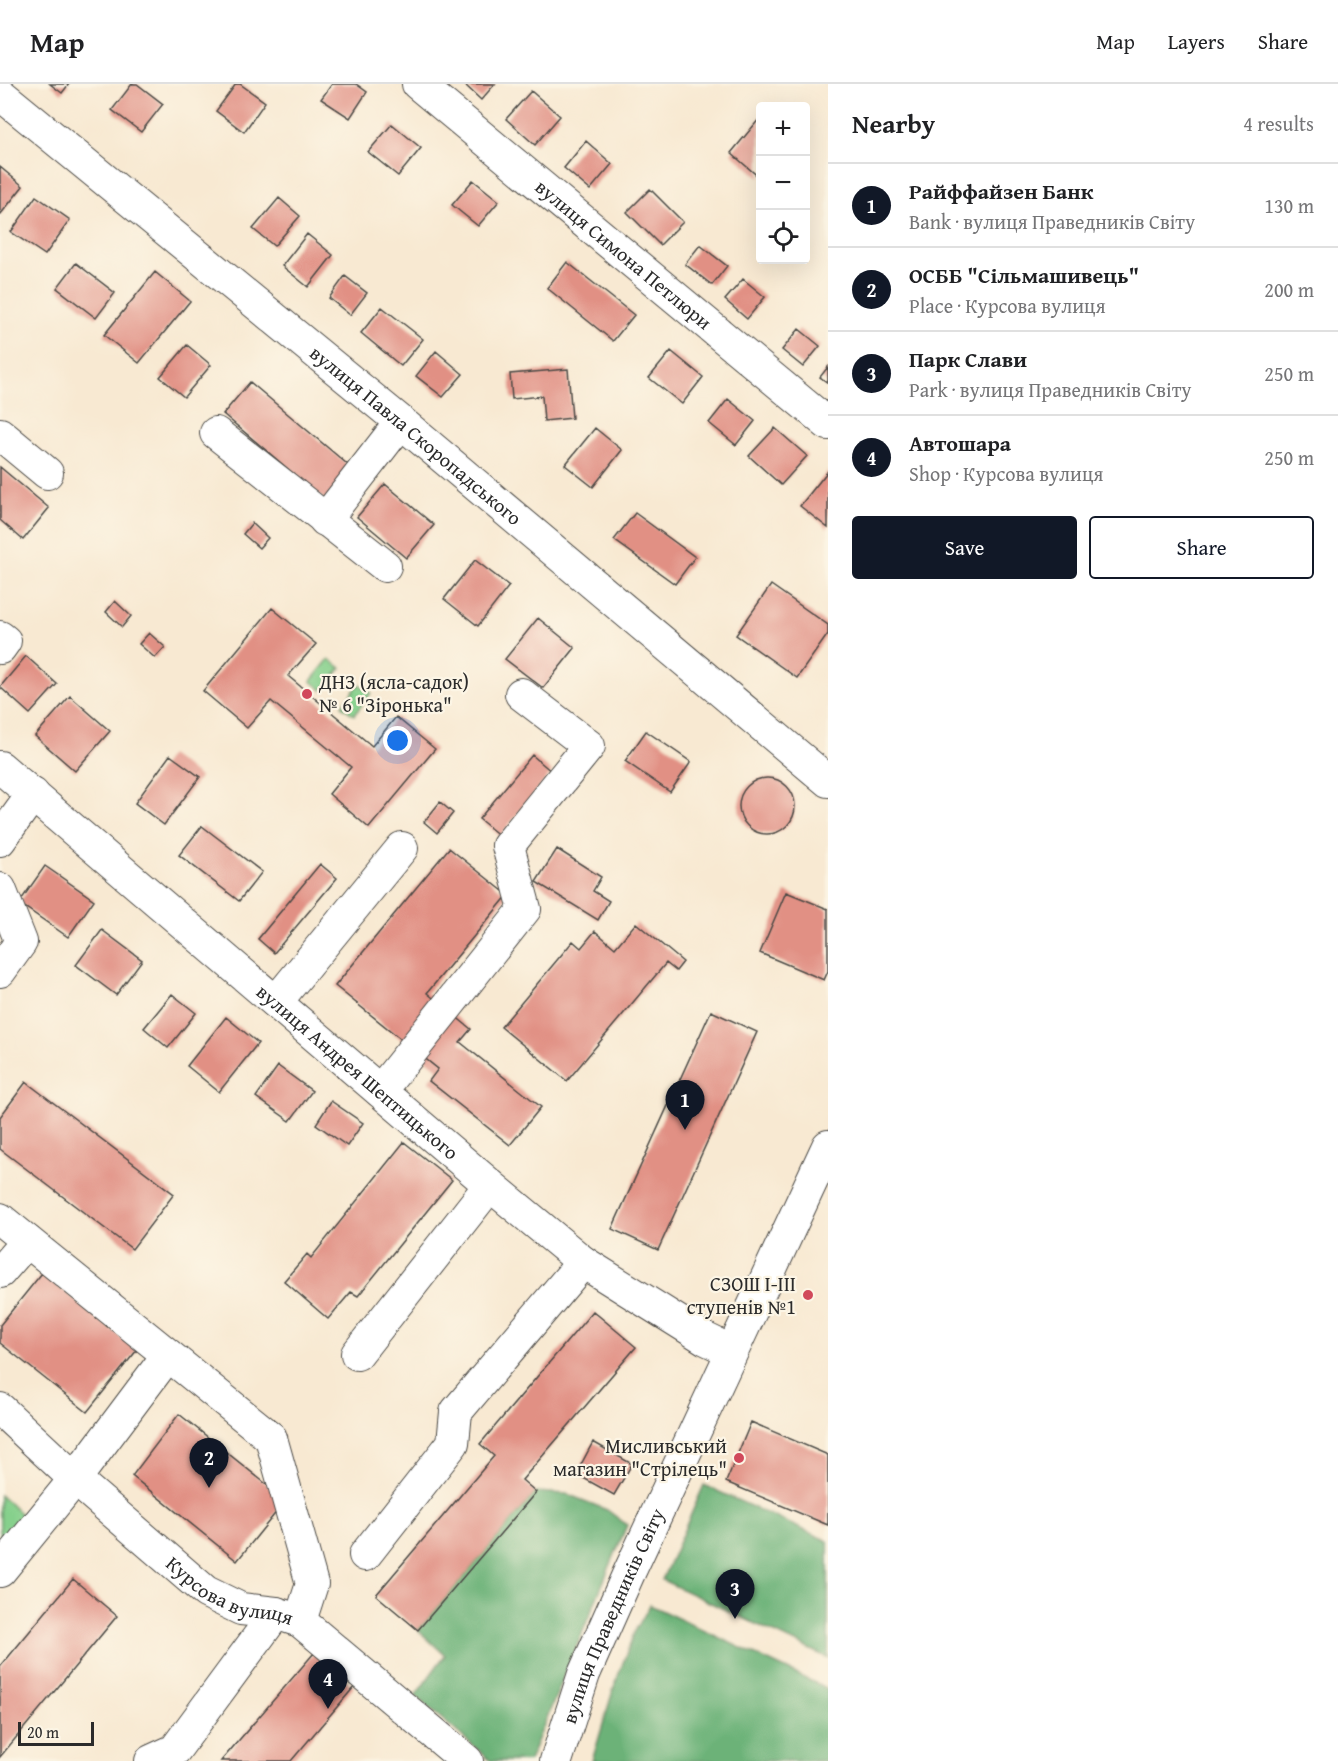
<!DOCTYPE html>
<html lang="en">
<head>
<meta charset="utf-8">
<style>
  :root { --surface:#fff; --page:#f6f6f6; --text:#202124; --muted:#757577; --line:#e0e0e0; --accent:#111827 }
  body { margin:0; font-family:"Gentium Book Plus",serif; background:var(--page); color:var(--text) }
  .controls { position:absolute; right:18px; top:18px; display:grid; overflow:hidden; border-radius:6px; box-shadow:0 6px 24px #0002 }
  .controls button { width:54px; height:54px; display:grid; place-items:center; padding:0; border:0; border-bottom:2px solid var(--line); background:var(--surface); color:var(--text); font:30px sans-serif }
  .scale { position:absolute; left:18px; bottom:15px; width:76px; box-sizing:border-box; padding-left:6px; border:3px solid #2b2b2b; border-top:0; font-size:16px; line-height:21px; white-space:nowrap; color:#2b2b2b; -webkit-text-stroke:4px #fcf5e5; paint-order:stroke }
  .you { position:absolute; left:398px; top:657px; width:21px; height:21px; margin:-15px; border:4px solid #fff; border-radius:50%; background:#1a73e8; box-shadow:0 0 0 9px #1a73e833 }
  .badge { display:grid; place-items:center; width:39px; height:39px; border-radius:50%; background:var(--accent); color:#fff; font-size:20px; font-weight:700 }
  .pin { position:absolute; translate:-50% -50px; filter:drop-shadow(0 2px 3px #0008) }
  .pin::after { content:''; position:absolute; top:32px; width:21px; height:18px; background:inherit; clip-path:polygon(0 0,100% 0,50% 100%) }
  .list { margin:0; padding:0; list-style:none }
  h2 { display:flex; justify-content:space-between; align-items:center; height:78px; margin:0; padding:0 24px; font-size:26px }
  h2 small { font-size:20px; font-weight:400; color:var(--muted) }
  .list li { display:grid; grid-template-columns:39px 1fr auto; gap:18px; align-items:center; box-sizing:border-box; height:84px; padding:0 24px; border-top:2px solid var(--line) }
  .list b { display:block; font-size:22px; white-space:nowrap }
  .list p { margin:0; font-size:20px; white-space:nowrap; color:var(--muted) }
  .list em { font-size:20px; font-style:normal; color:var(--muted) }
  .actions { display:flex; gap:12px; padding:18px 24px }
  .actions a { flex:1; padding:14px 0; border:2px solid var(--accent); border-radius:6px; text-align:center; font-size:21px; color:var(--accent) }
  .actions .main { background:var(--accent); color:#fff }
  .icon { flex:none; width:33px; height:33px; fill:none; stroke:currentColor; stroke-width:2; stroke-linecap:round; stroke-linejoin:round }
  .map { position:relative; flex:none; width:828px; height:1677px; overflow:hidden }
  header { display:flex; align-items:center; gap:36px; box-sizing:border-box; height:84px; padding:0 30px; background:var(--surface); border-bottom:2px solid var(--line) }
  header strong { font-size:28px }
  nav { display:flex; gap:33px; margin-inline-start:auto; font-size:21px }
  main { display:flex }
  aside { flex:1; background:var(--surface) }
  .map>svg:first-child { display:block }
  .green { fill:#86d08c; stroke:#587e5c; stroke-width:1.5 }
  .forest { fill:#6cb278; stroke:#4c6e52; stroke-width:1.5 }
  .building { fill:#e19084 }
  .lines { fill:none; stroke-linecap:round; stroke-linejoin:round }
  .minor-casing { stroke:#4a4844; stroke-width:34 }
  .minor { stroke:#fff; stroke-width:32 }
  .poi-dot { fill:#d1495b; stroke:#fcf5e5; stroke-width:2 }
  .labels { text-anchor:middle; stroke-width:4.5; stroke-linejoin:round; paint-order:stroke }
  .street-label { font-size:20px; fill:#2b2b2b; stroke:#fcf5e5 }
  .poi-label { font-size:20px; fill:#2b2b2b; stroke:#fcf5e5; text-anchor:end }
</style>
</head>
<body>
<header>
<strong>Map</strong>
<nav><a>Map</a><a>Layers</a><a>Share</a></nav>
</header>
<main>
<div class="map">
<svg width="828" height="1677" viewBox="0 0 828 1677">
  <rect width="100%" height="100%" fill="#fcf5e5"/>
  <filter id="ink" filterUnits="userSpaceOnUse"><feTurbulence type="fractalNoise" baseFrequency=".0167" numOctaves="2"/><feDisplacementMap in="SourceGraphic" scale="12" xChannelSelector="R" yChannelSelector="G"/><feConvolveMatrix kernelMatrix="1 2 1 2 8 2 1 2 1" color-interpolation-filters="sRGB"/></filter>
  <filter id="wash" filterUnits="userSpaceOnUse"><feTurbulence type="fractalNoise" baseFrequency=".008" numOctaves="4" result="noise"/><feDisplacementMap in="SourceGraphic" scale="24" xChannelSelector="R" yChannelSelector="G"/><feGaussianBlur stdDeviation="1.35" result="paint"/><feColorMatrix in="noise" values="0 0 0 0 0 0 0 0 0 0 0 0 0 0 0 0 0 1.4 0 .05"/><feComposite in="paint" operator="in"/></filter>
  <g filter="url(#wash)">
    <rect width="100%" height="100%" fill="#f8e9d2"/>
    <path class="green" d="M329,575L341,584L324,607L311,597Z
      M359,600L371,609L354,631L342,622Z
      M0,1411L28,1436L0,1467Z"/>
    <path class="forest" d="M704,1401L828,1457V1574L662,1496Z
      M536,1408L567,1410L607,1426L627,1441L529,1677H491L415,1612L445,1571L418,1546Z
      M650,1521L828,1605V1677H592L614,1603L634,1549Z"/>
    <g id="blocks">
      <path class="building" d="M50,0H69L62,9Z
        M132,0H137L163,20L141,48L112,26Z
        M236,0H240L265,18L244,48L216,27Z
        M332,0H356L367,8L350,34L321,15Z
        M464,0H495L481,16Z
        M531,7L560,32L535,61L506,35Z
        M760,34V94L731,69Z
        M392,40L421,64L398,92L368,68Z
        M586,57L612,80L590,106L564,84Z
        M0,83L23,102L0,131Z
        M473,96L499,117L478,142L452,121Z
        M650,105L683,138L660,161L627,128Z
        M36,112L70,136L45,171L11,148Z
        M279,114L300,132L274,162L253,145Z
        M307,150L333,171L308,203L282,182Z
        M700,161L727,182L712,201L685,180Z
        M567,178L634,231L613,257L547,204Z
        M76,179L115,209L96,234L57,204Z
        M155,188L190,217L139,279L104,251Z
        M345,192L367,209L350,231L329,214Z
        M743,195L765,213L747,235L725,216Z
        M382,223L423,255L401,282L361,249Z
        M799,245L820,262L803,283L782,266Z
        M187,261L211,281L184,313L160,293Z
        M436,267L463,290L443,313L416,292Z
        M671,267L703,293L682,320L649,294Z
        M828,283V299L820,293Z
        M568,285L572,334L544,337L542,312L512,315L510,290Z
        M250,298L353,385L326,417L223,330Z
        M728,315L755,337L736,361L709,339Z
        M595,344L622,366L593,403L565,381Z
        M775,344L807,372L781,401L749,372Z
        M0,383L49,424L23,456L0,436Z
        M828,387V444L800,422Z
        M385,400L434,441L406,474L357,433Z
        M635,429L695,473L675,500L614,456Z
        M252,439L268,454L259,464L243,450Z
        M475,476L509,502L478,542L444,515Z
        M771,501L828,541V550L797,594L736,551Z
        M115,517L131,532L122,543L106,528Z
        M272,524L316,560L288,592L372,662L396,633L435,665L369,744L329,710L351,683L271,617L247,644L203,607Z
        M538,534L575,564L543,604L505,575Z
        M149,549L165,563L155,574L139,560Z
        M26,572L57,600L30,630L0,603Z
        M70,612L110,647L75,687L35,652Z
        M646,647L691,678L670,708L625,677Z
        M170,671L200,693L164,741L135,719Z
        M532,671L552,688L500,752L479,735Z
        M739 722a28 28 0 1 1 56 0a28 28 0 1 1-56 0Z
        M440,718L453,729L437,749L424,738Z
        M202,742L262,788L239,817L179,771Z
        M449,764L508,811L427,909L471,945L460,958L541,1023L510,1061L429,997L438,985L335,902Z
        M557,765L601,793L593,807L609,817L598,836L536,798Z
        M320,780L337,794L274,869L258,855Z
        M45,782L94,816L68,853L19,819Z
        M786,808L828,825V887L824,896L760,869Z
        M636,839L683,878L676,887L666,879L567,997L501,943L573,857L581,864L595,847L615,864Z
        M102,846L142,876L116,911L76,881Z
        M172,910L196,929L168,964L144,944Z
        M711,927L757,948L658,1166L612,1145Z
        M226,933L258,959L219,1008L187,982Z
        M278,982L312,1007L290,1037L256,1013Z
        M26,998L174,1110L132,1165L0,1065V1033Z
        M331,1017L363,1039L347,1062L316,1040Z
        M404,1058L452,1096L358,1212L351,1208L328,1235L284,1197L307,1170L311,1174Z
        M42,1189L137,1266L87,1328L0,1259V1241Z
        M593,1227L636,1263L522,1396L536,1408L418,1546L376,1511L494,1372L480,1360Z
        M179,1330L286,1416L237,1477L132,1392Z
        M751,1338L828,1371V1441L726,1398Z
        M593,1358L632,1380L614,1411L576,1390Z
        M73,1495L117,1532L0,1673V1583Z
        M314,1569L354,1603L291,1677H221Z"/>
    </g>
  </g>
  <g filter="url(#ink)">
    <use href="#blocks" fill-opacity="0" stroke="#4a4844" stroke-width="1.5"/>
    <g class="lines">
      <defs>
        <g id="minor">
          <path id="s1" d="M418,0L828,340"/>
          <path id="s2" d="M0,10L401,338L828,697"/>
          <path d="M216,349L385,482"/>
          <path d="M0,350L47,389"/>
          <path d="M325,436L401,338"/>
          <path d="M0,553L5,557L0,564"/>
          <path id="s3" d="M0,683L490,1101L583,1178L706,1255L731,1267"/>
          <path d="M0,756L33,710"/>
          <path d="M0,805L21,858L0,887"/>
          <path d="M276,918L402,764"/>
          <path d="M380,1007L525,825L508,762L589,662L521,610"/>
          <path d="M0,1135L271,1354L312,1500L300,1537"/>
          <path d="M0,1188L27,1157"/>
          <path d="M357,1270L490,1101"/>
          <path id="s4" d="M0,1325L75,1395L206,1508L241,1525L276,1529L300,1537L467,1677"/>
          <path d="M365,1471L453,1359L456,1328L583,1178"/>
          <path d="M0,1487L75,1395L168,1271"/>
          <path d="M151,1677L175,1666L276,1529"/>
          <path id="s5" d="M556,1677L584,1590L628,1491L828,1062"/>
        </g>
      </defs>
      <use href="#minor" class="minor-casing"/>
      <use href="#minor" class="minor"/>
    </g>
  </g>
  <g class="poi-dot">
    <circle cx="307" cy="610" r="6"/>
    <circle cx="808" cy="1211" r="6"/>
    <circle cx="739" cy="1374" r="6"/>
  </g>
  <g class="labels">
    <g class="street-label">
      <text dy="7" stroke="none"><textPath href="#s1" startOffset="267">вулиця Симона Петлюри</textPath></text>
      <text dy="7" stroke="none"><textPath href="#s2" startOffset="538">вулиця Павла Скоропадського</textPath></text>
      <text dy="7" stroke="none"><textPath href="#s3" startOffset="470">вулиця Андрея Шептицького</textPath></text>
      <text dy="7" stroke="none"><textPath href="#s4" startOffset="297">Курсова вулиця</textPath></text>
      <text dy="7" stroke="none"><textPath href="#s5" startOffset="156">вулиця Праведників Світу</textPath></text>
    </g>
    <g class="poi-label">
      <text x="319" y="605" text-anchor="start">ДНЗ (ясла-садок)<tspan x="319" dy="23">№ 6 "Зіронька"</tspan></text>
      <text x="796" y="1207">СЗОШ І-ІІІ<tspan x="796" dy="23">ступенів №1</tspan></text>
      <text x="727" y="1369">Мисливський<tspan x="727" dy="23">магазин "Стрілець"</tspan></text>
    </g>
  </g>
</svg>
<div class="controls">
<button>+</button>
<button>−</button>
<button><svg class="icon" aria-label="locate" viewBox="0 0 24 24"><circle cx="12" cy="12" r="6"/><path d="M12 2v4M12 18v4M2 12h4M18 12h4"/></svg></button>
</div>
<div class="scale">20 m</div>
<div class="you"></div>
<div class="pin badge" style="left:685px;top:1046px">1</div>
<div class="pin badge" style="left:209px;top:1404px">2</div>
<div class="pin badge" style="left:735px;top:1535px">3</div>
<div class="pin badge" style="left:328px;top:1625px">4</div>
</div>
<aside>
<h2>Nearby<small>4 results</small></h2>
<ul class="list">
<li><span class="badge">1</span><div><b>Райффайзен Банк</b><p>Bank · вулиця Праведників Світу</p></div><em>130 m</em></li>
<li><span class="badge">2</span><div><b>ОСББ &quot;Сільмашивець&quot;</b><p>Place · Курсова вулиця</p></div><em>200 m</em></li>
<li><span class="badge">3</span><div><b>Парк Слави</b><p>Park · вулиця Праведників Світу</p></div><em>250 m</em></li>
<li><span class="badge">4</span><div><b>Автошара</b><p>Shop · Курсова вулиця</p></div><em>250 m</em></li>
</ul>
<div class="actions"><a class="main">Save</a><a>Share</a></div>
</aside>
</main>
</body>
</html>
